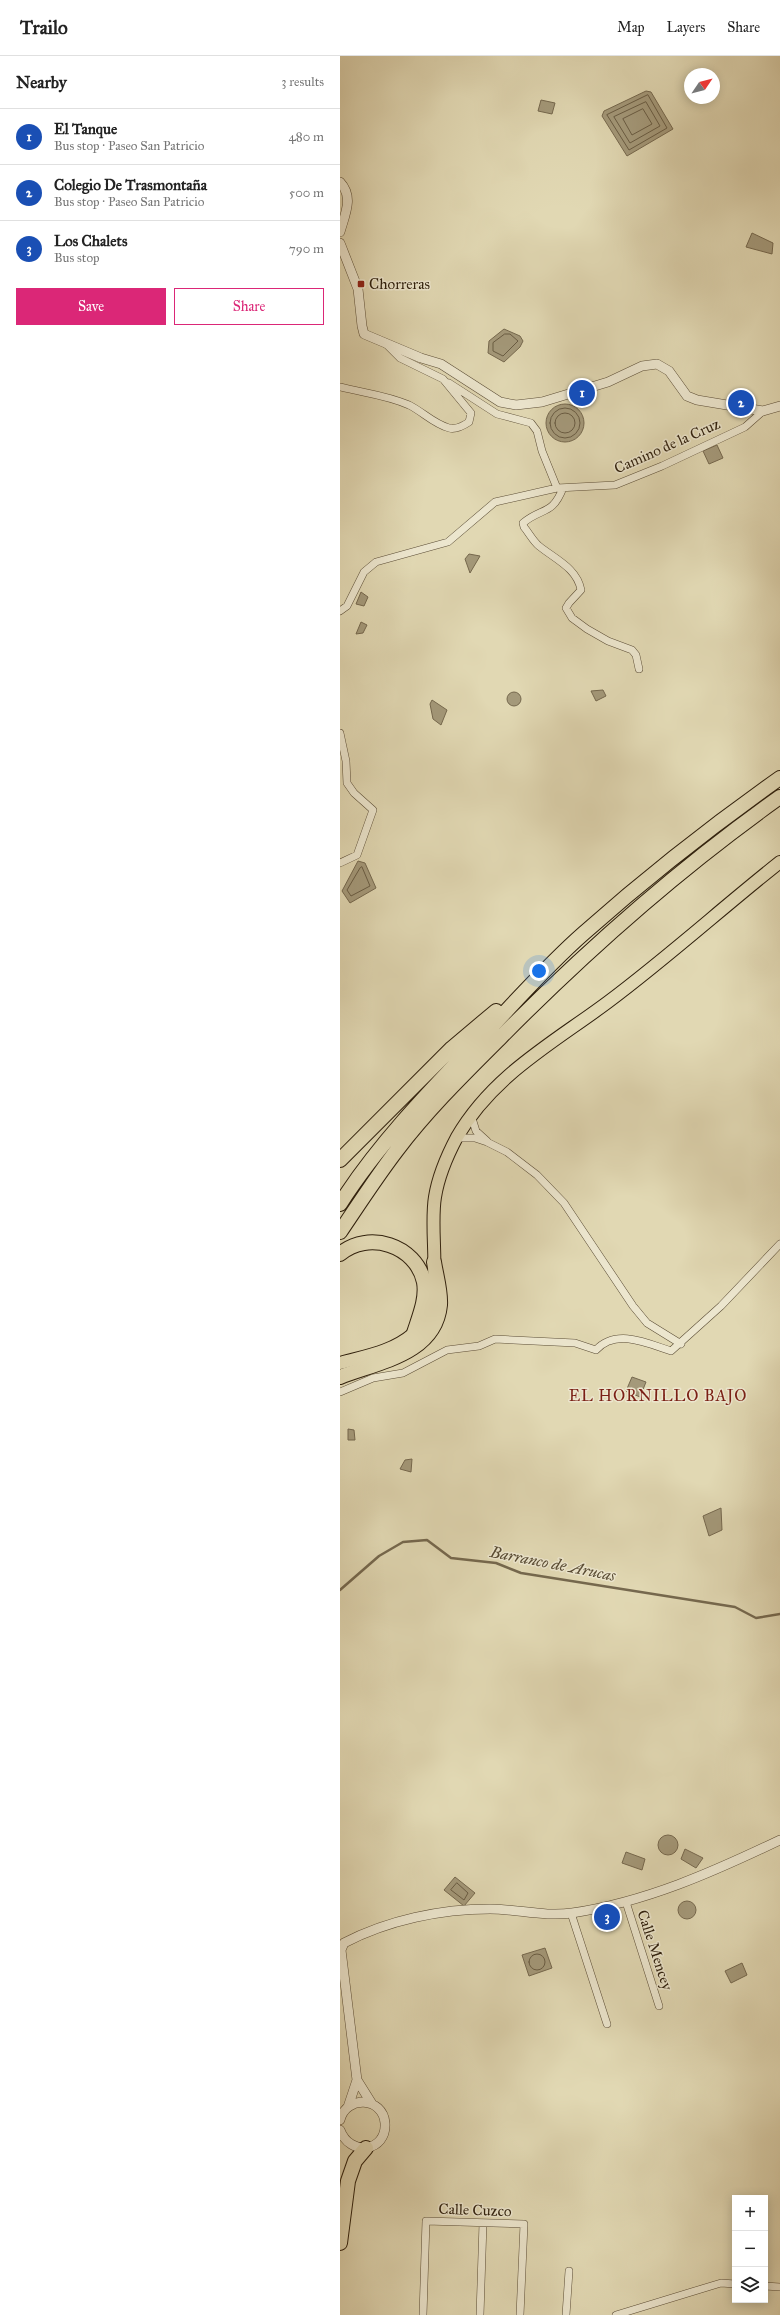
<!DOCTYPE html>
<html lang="en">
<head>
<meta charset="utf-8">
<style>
  :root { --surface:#fff; --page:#f6f6f6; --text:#222; --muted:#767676; --line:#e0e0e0; --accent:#db2777 }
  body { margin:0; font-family:"IM FELL Great Primer",serif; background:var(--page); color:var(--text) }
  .controls { position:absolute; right:12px; bottom:12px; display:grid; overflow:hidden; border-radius:0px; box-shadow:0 2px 10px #0003 }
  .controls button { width:36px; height:36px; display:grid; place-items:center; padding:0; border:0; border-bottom:1px solid var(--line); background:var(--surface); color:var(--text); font:20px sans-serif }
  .compass { position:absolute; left:344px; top:12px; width:36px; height:36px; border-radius:50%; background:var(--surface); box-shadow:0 2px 10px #0003; rotate:55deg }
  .you { position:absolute; left:199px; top:915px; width:14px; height:14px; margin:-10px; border:3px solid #fff; border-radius:50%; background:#1a73e8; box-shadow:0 0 0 6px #1a73e833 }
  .badge { display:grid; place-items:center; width:26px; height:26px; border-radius:50%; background:var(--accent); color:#fff; font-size:13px; font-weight:700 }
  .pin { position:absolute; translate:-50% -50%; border:2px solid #fff; box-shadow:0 1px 4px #0006 }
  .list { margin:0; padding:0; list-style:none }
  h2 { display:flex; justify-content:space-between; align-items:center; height:52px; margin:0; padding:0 16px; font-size:17px }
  h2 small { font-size:13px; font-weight:400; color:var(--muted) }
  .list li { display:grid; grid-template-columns:26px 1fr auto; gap:12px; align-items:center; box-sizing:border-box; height:56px; padding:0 16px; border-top:1px solid var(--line) }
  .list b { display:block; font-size:15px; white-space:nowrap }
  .list p { margin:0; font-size:13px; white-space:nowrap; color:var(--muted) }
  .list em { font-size:13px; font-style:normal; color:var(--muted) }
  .actions { display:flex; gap:8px; padding:12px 16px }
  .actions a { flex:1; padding:9px 0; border:1px solid var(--accent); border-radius:0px; text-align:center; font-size:14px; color:var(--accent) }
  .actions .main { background:var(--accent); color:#fff }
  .icon { flex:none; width:22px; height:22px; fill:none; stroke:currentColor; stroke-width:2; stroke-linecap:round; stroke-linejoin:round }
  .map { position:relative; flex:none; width:440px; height:2259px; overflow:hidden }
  header { display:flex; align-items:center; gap:24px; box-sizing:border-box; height:56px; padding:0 20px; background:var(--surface); border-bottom:1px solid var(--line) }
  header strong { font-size:19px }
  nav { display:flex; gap:22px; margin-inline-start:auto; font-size:14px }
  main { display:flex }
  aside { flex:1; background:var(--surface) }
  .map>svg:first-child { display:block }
  .water { fill:#a4997a; stroke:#75684e }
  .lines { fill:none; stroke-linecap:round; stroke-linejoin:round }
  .shore { stroke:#695c43; stroke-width:1 }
  .stream { stroke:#75684e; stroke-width:2.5 }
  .minor-casing { stroke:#5b4d36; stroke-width:8 }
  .tertiary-casing { stroke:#5b4d36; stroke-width:10 }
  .primary-casing { stroke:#2e1f0c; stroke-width:14 }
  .motorway-casing { stroke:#2e1f0c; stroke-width:16 }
  .minor { stroke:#ece6ce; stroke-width:7 }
  .tertiary { stroke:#ece6ce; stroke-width:9 }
  .primary { stroke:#e1d8b3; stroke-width:12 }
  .motorway { stroke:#e1d8b3; stroke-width:14 }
  .poi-dot { fill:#8f2418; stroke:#ece6ce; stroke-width:1.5 }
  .labels { text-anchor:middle; stroke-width:3; stroke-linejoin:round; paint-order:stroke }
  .poi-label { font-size:15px; fill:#2e1f0c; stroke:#ece6ce; text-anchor:start }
  .street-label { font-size:15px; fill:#2e1f0c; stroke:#ece6ce }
  .neighbourhood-label { font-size:16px; letter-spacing:1px; fill:#7a1f14; stroke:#ece6ce }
  .water-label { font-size:16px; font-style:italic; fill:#574a32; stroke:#ece6ce }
</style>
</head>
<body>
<header>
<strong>Trailo</strong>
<nav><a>Map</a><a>Layers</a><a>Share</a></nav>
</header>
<main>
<aside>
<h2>Nearby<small>3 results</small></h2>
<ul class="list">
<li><span class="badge" style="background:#1a4fb4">1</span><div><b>El Tanque</b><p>Bus stop · Paseo San Patricio</p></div><em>480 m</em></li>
<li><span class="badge" style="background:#1a4fb4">2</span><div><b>Colegio De Trasmontaña</b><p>Bus stop · Paseo San Patricio</p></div><em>500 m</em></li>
<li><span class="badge" style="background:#1a4fb4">3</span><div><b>Los Chalets</b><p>Bus stop</p></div><em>790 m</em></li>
</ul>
<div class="actions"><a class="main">Save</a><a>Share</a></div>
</aside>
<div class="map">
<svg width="440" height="2259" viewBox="0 0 440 2259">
  <rect width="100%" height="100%" fill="#e1d8b3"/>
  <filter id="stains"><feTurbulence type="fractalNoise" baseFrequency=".005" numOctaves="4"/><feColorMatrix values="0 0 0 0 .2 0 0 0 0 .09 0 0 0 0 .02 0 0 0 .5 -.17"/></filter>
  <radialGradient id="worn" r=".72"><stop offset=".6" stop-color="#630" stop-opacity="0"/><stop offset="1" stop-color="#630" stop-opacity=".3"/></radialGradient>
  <path class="water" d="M306,35L311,36L333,73L287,100L262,60L264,55Z
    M201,44L215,47L212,58L198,55Z
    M412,177L433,187L432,198L406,191Z
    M164,273L180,280L183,285L180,291L164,306L148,297L149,285Z
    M206 367a19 19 0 1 1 38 0a19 19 0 1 1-38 0Z
    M377,389L383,402L369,408L363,395Z
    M129,498L140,500L130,517L125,503Z
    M21,536L28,541L24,550L16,548Z
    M21,566L27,569L23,577L16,578Z
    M263,634L266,640L256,645L251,635Z
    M167 643a7 7 0 1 1 14 0a7 7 0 1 1-14 0Z
    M92,644L107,654L101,669L93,663L90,648Z
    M18,805L25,807L36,832L10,847L2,835Z
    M292,1321L306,1326L300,1341L286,1335Z
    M8,1373L14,1374L15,1384H8Z
    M72,1403L71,1416L60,1413L65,1404Z
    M381,1452L382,1474L369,1480L363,1460Z
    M318 1789a10 10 0 1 1 20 0a10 10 0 1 1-20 0Z
    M345,1793L363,1802L356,1812L341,1803Z
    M286,1796L305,1803L302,1814L282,1807Z
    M115,1821L135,1837L124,1850L104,1834Z
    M338 1854a9 9 0 1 1 18 0a9 9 0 1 1-18 0Z
    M205,1892L212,1912L189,1920L182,1899Z
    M402,1907L407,1919L391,1927L385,1915Z"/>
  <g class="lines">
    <path class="shore" d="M308,39L327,72L289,94L267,59Z
      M306,46L320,70L290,87L274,61Z
      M303,53L312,68L292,79L283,63Z
      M165,278H170L178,285L163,300L153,295V287Z
      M210 367a15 15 0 1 1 30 0a15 15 0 1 1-30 0Z
      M215 367a10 10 0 1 1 20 0a10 10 0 1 1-20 0Z
      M22,811L30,830L11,840L7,834L20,812Z
      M117,1827L128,1837L124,1844L111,1834Z
      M189 1906a8 8 0 1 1 16 0a8 8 0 1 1-16 0Z"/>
    <path class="stream" d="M0,1534L39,1500L63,1486L87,1484L111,1502L156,1507L181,1517L395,1551L416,1562L440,1558"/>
    <defs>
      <path id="minor" d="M109,327L157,358L191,367L197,375L202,395L217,432
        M0,331C24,337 46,339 69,349C83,356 94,368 109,372C116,374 123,370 129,366L131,357L103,323L60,302L47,289
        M223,432C212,460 202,451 183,467L184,471C189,477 193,485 199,490C215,503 237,512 241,534L229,547L226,552L232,562L247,573L268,585L292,594L296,599L299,613
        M0,555L7,550L24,516L36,506L108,486L155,446L217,432L275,429L322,410L405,371L423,355
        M0,677L6,705L7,727L14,737L33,754L17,799L0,807
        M131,1059L136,1075L147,1085
        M116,1082H135L147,1086L167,1096L197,1119L224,1147L293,1250L307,1267L341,1288
        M0,1336L33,1322L63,1317L107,1294L139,1290L155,1283L235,1287L256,1294C276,1272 307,1287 331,1295L381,1250L440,1188
        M286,1846L319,1950
        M231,1857L267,1968
        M425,2230L440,2231
        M83,2259L86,2165L184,2168L180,2259
        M140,2259L143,2167
        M226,2259L229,2215
        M276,2259L381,2227L395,2228"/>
      <path id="tertiary" d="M0,126C14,141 5,158 0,176
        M0,187L18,233L22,270L24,278L81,302L101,308L160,346L176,349L202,346L268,326L302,310L317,308L329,315L347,340L357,344L423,355L440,350
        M32,2048L17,2024L1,1894L4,1887C48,1864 101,1853 150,1853C177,1853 205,1861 232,1857C306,1846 373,1816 440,1784
        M8,2051L17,2024
        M0,2064C6,2039 43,2041 45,2067C47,2096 10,2101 0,2074"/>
      <path id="primary" d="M0,1307C25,1300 52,1296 73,1278C108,1249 88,1182 95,1141C98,1122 108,1098 117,1081C153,1019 213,987 268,946C327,902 382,852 440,806"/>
      <path id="motorway" d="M0,1104L112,992L156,955
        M0,1148C37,1090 86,1039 133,990C170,952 204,912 244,877C306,822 372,770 440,722
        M0,1176C19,1148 37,1120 57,1094C88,1053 125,1017 161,981C247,894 340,812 440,741
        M0,1198C28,1174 76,1189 84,1226C87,1243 79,1261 74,1277
        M0,1321C37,1306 95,1299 100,1249C101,1235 96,1219 94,1206
        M0,2187L8,2125L15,2105L26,2092"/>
    </defs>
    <use href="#minor" class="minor-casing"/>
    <use href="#tertiary" class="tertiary-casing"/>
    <use href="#primary" class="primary-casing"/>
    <use href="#motorway" class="motorway-casing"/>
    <use href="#minor" class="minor"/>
    <use href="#tertiary" class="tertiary"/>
    <use href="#primary" class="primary"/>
    <use href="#motorway" class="motorway"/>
  </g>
  <rect class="poi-dot" x="17" y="224" width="8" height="8" rx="2"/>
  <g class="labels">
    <g class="poi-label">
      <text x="29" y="233">Chorreras</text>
    </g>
    <g class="street-label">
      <text transform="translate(327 390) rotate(-24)" y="5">Camino de la Cruz</text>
      <text transform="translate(315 1894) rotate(72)" y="5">Calle Mencey</text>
      <text transform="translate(135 2154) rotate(2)" y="5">Calle Cuzco</text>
    </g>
    <g class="neighbourhood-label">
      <text x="318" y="1345">EL HORNILLO BAJO</text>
    </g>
    <g class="water-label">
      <text transform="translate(213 1507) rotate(11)" y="6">Barranco de Arucas</text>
    </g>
  </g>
  <rect width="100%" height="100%" filter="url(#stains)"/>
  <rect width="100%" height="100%" fill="url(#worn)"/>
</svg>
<div class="controls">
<button>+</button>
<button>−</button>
<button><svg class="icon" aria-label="layers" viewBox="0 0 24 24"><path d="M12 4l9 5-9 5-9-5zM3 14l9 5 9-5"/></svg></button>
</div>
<svg class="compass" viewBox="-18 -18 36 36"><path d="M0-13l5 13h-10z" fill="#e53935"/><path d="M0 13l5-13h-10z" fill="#767676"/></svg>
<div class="you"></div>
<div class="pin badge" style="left:242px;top:337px;background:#1a4fb4">1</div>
<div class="pin badge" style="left:401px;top:347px;background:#1a4fb4">2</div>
<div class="pin badge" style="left:267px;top:1861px;background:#1a4fb4">3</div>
</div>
</main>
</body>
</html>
